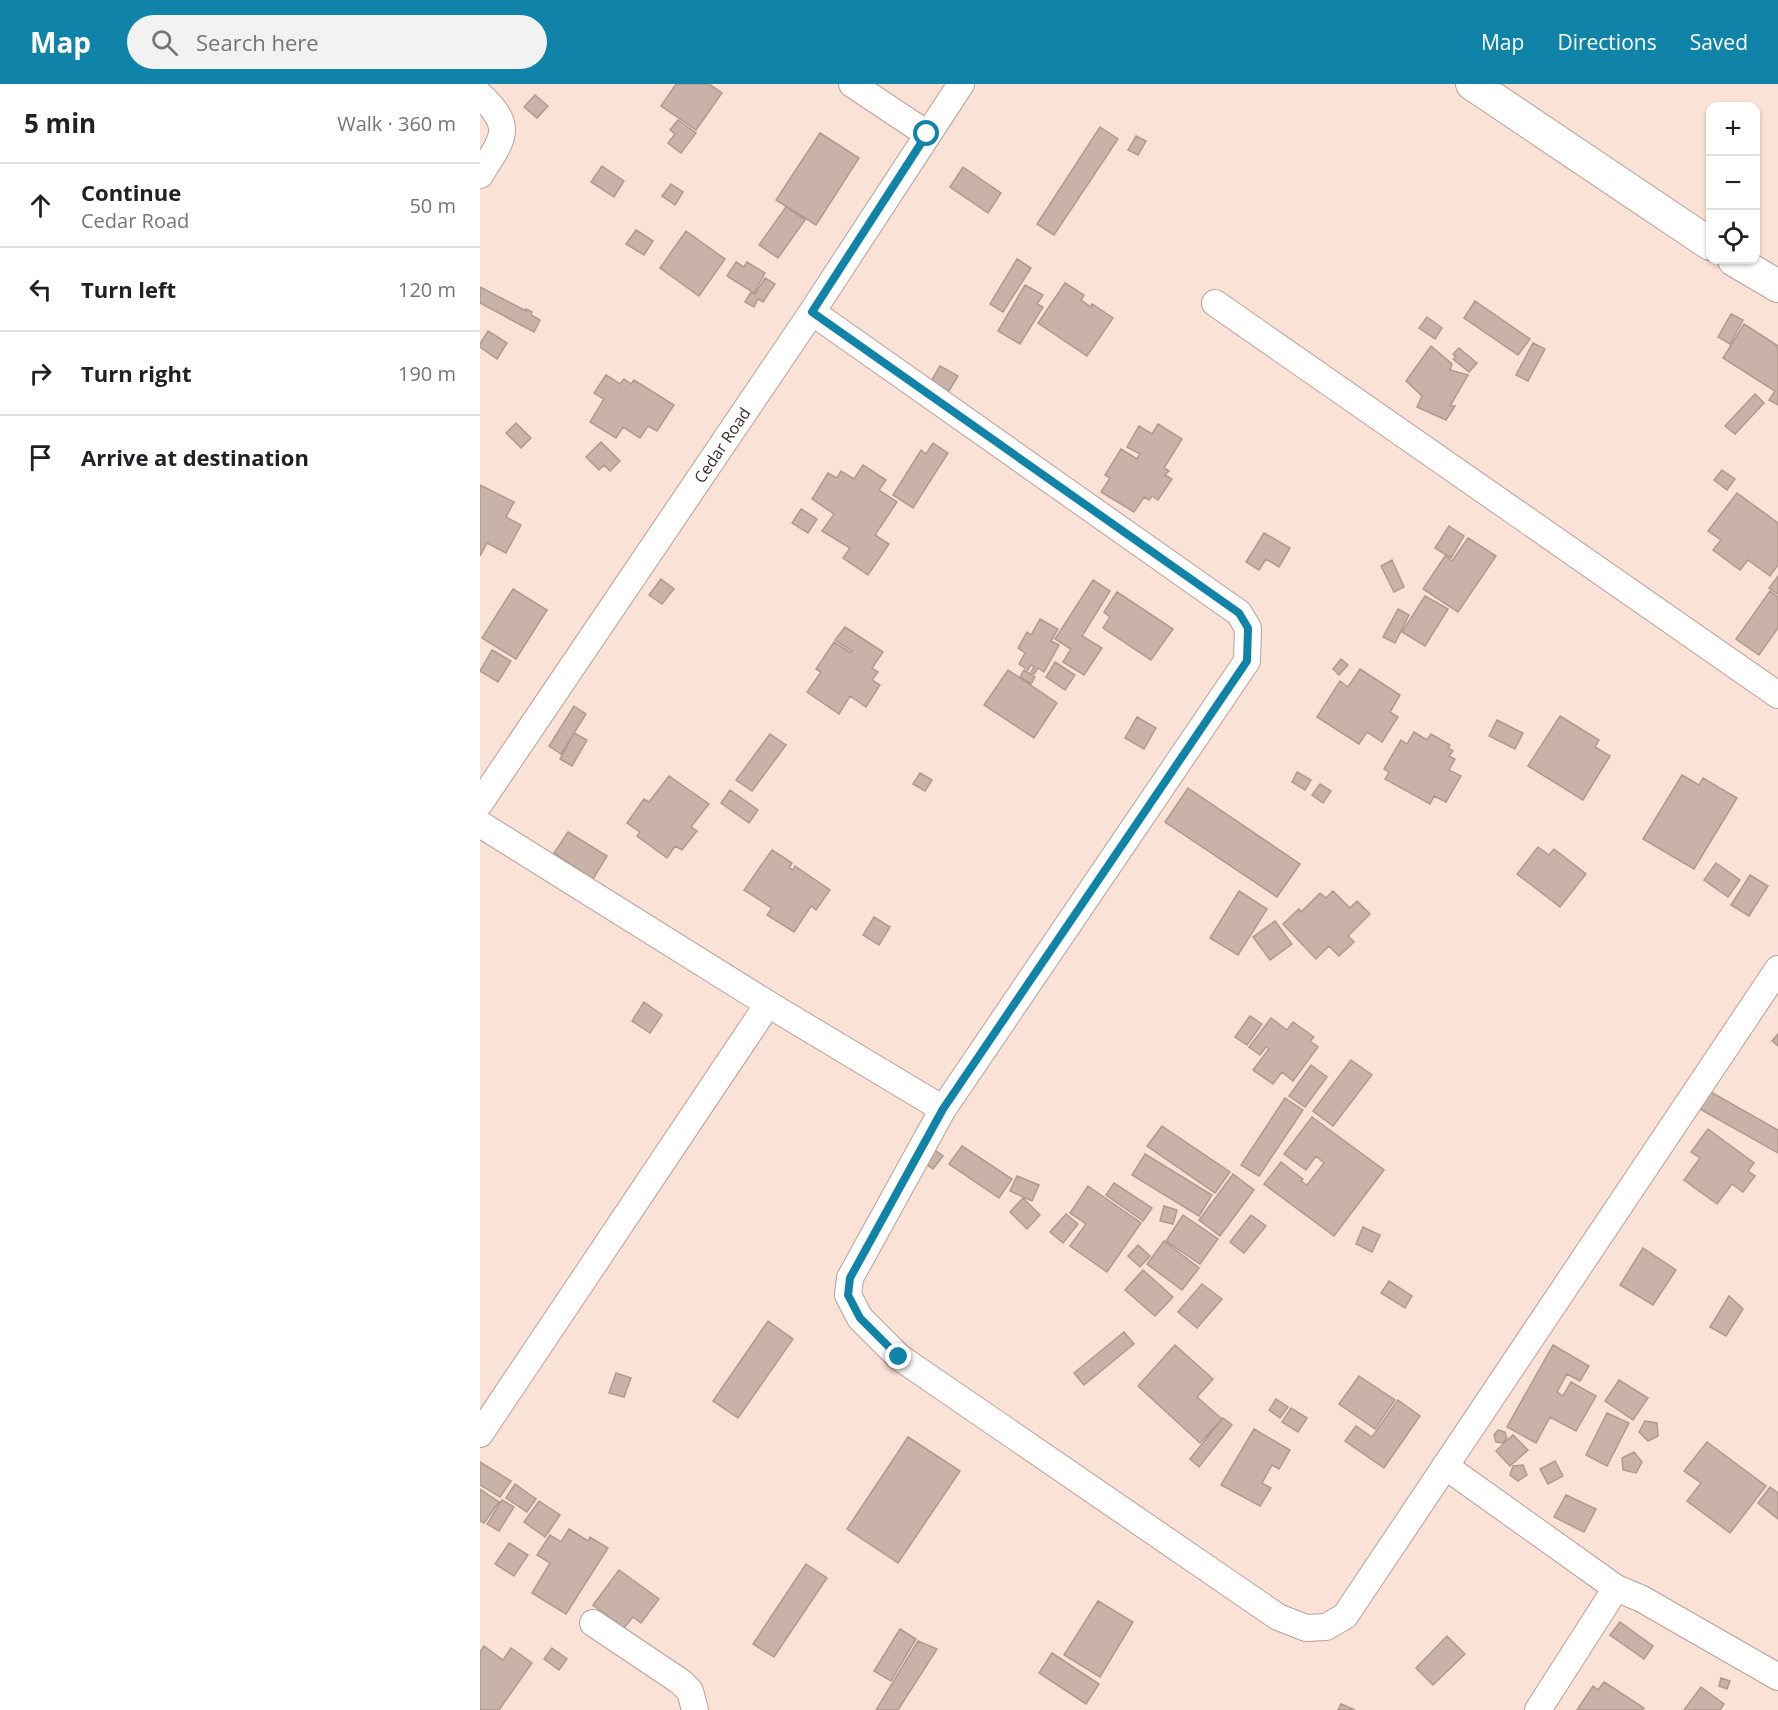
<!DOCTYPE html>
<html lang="en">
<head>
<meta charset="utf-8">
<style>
  :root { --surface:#fff; --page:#f2f2f2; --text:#202124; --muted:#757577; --line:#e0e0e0; --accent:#1083a9 }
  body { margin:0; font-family:"Open Sans",sans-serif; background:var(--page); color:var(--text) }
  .controls { position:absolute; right:18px; top:18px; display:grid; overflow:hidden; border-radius:12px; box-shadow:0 2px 4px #0004 }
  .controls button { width:54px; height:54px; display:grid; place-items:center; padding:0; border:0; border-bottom:2px solid var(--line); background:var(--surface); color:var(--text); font:30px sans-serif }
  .stop { position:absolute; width:18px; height:18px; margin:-14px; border:4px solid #1083a9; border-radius:50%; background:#fff }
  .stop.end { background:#1083a9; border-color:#fff; box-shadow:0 2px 6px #0008 }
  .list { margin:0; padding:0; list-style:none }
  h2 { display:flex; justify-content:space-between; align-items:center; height:78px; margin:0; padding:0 24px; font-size:26px }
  h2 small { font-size:20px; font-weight:400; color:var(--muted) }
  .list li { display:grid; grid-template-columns:39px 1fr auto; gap:18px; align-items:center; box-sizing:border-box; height:84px; padding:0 24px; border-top:2px solid var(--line) }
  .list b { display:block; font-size:22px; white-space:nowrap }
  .list p { margin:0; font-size:20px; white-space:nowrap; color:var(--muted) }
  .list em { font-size:20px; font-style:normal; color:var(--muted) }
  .icon { flex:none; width:33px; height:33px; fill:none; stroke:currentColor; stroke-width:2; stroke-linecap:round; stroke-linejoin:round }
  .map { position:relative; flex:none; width:1298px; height:1626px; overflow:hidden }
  header { display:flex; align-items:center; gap:36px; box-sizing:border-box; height:84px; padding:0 30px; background:var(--accent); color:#fff }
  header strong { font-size:28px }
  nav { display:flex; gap:33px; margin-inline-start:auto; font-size:21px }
  .search { width:420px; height:54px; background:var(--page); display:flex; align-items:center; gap:15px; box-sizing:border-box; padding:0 21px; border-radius:33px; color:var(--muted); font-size:22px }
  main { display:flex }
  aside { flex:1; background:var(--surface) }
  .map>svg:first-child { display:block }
  .building { fill:#c9b2a7; stroke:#b09a8e; stroke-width:1.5 }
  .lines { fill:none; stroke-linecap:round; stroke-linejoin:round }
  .minor-casing { stroke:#b8a196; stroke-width:28 }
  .tertiary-casing { stroke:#b8a196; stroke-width:34 }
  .minor { stroke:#fff; stroke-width:26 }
  .tertiary { stroke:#fff; stroke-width:32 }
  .route { stroke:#1083a9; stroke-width:8 }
  .labels { text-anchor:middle; stroke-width:4.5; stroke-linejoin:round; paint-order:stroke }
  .street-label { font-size:16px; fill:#352b27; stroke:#fbe2d6 }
</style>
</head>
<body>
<header>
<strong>Map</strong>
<div class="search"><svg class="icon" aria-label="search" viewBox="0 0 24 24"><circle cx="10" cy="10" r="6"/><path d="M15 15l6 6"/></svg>Search here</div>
<nav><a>Map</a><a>Directions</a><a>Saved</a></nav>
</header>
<main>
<aside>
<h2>5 min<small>Walk · 360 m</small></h2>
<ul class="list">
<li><svg class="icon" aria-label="ahead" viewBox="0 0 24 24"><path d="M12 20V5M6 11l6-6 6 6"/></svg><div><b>Continue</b><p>Cedar Road</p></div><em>50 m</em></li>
<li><svg class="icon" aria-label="left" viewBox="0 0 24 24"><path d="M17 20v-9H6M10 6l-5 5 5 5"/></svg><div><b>Turn left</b></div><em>120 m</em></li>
<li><svg class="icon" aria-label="right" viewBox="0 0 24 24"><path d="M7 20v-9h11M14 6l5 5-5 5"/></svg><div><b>Turn right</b></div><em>190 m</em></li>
<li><svg class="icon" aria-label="arrive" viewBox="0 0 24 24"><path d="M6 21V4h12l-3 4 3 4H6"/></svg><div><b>Arrive at destination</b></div></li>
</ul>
</aside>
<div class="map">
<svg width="1298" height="1626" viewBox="0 0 1298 1626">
  <rect width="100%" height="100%" fill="#fbe2d6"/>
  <path class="building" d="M196,0H229L242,9L216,46L181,22Z
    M55,11L68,22L57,34L44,23Z
    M198,36L216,49L201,69L188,59L195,50L190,46Z
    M620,43L638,55L574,151L557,140Z
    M340,49L379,74L336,141L296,116Z
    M656,52L666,57L658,71L648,66Z
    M122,82L144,97L134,113L111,98Z
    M483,83L521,109L508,129L470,103Z
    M191,100L203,108L195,121L182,112Z
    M306,123L325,136L298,174L279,161Z
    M156,146L173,157L164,171L146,160Z
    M206,147L245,175L219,212L180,184Z
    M537,175L551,184L523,228L510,220Z
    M256,178L264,183L267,178L285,189L274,209L247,192Z
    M285,194L295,200L283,218L278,215L274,223L265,218L271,208L275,210Z
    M585,199L604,211L601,216L611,223L612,220L633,234L607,272L558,239Z
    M545,201L563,211L557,220L563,223L540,260L518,247Z
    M0,203L46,227V225L52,228L51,231L60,236L54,248L0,219Z
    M995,217L1050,255L1038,271L984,234Z
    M1251,230L1263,236L1250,260L1238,253Z
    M947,233L962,244L955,255L939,244Z
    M1264,240L1298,262V321L1289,316L1295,307L1243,274Z
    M8,247L27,259L17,275L0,263V260Z
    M1053,259L1065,265L1048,297L1036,291Z
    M951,262L972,280L970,286L988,291L970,322H975L966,336L937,323L942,312L926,297Z
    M979,264L997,279L989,288L973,275L976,273L973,270Z
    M460,282L478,292L469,307L451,297Z
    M126,291L140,300L144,295L151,300L154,296L194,321L177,347L168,342L160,354L143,343L136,354L110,338L124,315L114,309Z
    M1275,310L1284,319L1255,350L1245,342Z
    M36,339L51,354L41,364L26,349Z
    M678,340L702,355L684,384L689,387L685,391L692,395L678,416L672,412L669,416L664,413L654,428L621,408L630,394L625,391L641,365L657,375L660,370L647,363L659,342L672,350Z
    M121,358L140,377L130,387L124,381L119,386L106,373Z
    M453,359L468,369L433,424L413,411L441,366L446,370Z
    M383,381L406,396L399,406L417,418L395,451L409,460L388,491L363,474L370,464L342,447L354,430L332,415L348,389L357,394L361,387L374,395Z
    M1242,386L1255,395L1247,406L1234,396Z
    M0,401L34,418L26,433L41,441L26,469L7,459L0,472Z
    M1257,409L1298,439V481L1290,492L1268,476L1260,486L1233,466L1241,456L1228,447Z
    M321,425L337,435L328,449L312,439Z
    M969,442L984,452L971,474L955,464Z
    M784,449L810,464L799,483L786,475L779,486L766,478Z
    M988,454L1016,472L978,528L943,505L965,472L972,477Z
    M912,476L924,503L914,508L901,482Z
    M1298,492V510L1289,504Z
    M181,495L194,505L182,520L169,511Z
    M613,496L630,507L602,552L622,564L604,591L583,578L591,565L575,555Z
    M33,505L67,526L36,575L2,554Z
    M1290,507L1298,513V544L1279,571L1256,555Z
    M637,508L693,545L671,576L623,544L630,533L624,528Z
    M945,512L968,525L945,562L922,548Z
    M918,525L929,531L915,559L903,553Z
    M560,535L578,545L571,557L579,561L564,588L558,584L554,590L551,588L554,583L551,581L548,586L539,580L545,569L538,564L547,548L551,551Z
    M365,543L403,568L392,584L398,588L392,596L400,601L386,623L370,612L359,630L327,608L341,588L336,585L354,558L371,569L372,567L355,556Z
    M12,566L31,577L18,598L0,587Z
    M861,575L868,581L859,591L853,585Z
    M575,578L595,591L585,606L566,593Z
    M880,585L920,611L910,628L918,633L902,658L887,648L879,660L837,633L860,597L868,603Z
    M528,586L577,619L554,654L504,621Z
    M544,586L555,593L551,600L540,593Z
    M94,622L106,630L81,670L69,662Z
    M1080,632L1119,656L1115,663L1130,672L1103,716L1048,682Z
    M657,633L676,644L664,665L645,654Z
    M1017,636L1043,649L1035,665L1009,652Z
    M934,648L947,656L951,650L970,661L968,664L973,667L969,672L975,675L969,686L981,692L966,718L954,712L950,720L905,695L909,688L904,685L921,656L927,660Z
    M94,649L107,656L92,682L80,675Z
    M290,650L306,661L272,707L256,696Z
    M817,688L831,696L825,706L812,698Z
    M440,689L452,696L445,707L433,700Z
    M1202,691L1219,701L1223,694L1257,714L1214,785L1163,755Z
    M189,692L229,720L211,743L217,747L202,766L195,762L187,774L157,752L160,748L147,739L164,715L169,718Z
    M840,700L851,707L843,719L832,711Z
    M708,704L820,780L797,813L685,738Z
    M250,706L278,726L269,739L241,719Z
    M88,748L127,772L113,795L74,769Z
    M1058,763L1069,771L1074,765L1106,790L1080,823L1037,790Z
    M292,766L312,779L309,784L313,786L315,782L350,806L336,826L331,822L314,848L287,831L292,824L264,806Z
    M1236,779L1260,796L1248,813L1224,796Z
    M1270,791L1288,802L1269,832L1251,821Z
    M759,807L787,825L758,871L730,854Z
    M853,807L870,824L877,817L890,830L868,852L874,858L859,872L849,862L836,875L803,840L819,825L821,828L840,809L846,814Z
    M394,833L410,843L399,861L383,851Z
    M795,837L812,860L790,876L773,853Z
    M164,918L182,931L170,949L152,937Z
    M770,932L782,940L767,961L755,953Z
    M791,934L807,946L813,938L834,953L830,957L838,963L813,997L802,988L793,1000L773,986L789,965L786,963L780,971L769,963Z
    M1298,950V962L1292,957Z
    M871,976L892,991L853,1042L833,1027Z
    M831,981L847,993L825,1023L809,1012Z
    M1229,1007L1298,1046V1069L1218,1024Z
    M805,1014L823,1026L779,1092L761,1081Z
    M832,1033L904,1086L854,1152L784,1100L801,1078L823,1095L821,1097L827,1101L844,1079L836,1072L826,1086L804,1070Z
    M682,1042L750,1088L735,1109L667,1062Z
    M1228,1045L1274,1079L1268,1087L1275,1092L1263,1108L1252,1100L1237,1120L1204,1096L1220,1074L1211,1068Z
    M482,1062L532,1095L519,1114L469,1080Z
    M452,1064L463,1072L453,1085L442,1077Z
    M665,1070L732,1111L719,1132L652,1091Z
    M753,1090L774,1106L740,1152L719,1136Z
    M537,1092L559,1101L552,1117L530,1107Z
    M634,1099L672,1124L663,1137L626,1111Z
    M608,1102L661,1139L627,1188L590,1162L606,1140L590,1129Z
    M543,1114L560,1131L547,1145L530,1128Z
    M684,1122L697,1126L693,1140L680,1137Z
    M586,1130L598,1140L583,1159L570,1148Z
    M703,1131L738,1155L720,1180L686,1157Z
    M771,1131L786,1142L764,1169L750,1158Z
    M883,1143L900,1151L892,1168L876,1160Z
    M684,1157L719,1184L702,1206L667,1180Z
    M658,1161L670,1172L660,1183L648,1172Z
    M1163,1164L1196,1186L1173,1221L1140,1201Z
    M663,1186L693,1213L675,1232L645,1206Z
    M909,1197L932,1212L925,1224L901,1209Z
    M722,1200L742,1215L717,1244L698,1228Z
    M1249,1212L1263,1225L1246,1252L1230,1243Z
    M288,1237L313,1255L258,1334L233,1317Z
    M644,1248L654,1260L604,1301L594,1289Z
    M695,1261L733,1295L717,1313L742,1335L720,1359L658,1302Z
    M1073,1261L1109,1282L1100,1297L1087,1290L1077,1308L1083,1312L1091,1298L1116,1312L1096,1347L1070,1333L1056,1359L1027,1343Z
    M136,1289L151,1294L144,1313L129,1309Z
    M879,1292L915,1316L895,1345L859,1320Z
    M1139,1296L1168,1314L1153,1336L1125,1317Z
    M796,1315L808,1323L800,1334L789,1326Z
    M918,1316L940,1332L904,1384L865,1357L876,1342L892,1353Z
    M811,1324L827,1334L818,1348L802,1338Z
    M1127,1329L1149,1339L1127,1382L1106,1371Z
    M743,1334L752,1341L719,1383L710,1375Z
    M1165,1337L1177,1339L1178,1352L1168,1357L1159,1348Z
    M774,1345L810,1366L799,1385L792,1381L782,1399L791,1404L780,1422L741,1401Z
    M1018,1346L1025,1348L1027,1354L1023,1359L1016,1358L1014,1351Z
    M1033,1351L1048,1366L1030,1382L1016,1367Z
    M428,1353L480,1387L418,1479L367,1445Z
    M1227,1358L1286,1402L1250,1449L1207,1417L1221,1399L1204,1387Z
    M1154,1368L1162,1378L1156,1389L1143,1386L1142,1374Z
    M1075,1377L1083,1392L1068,1400L1060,1385Z
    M0,1378L31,1397L20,1413L0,1401Z
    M1043,1381L1047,1391L1038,1397L1030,1391L1033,1382Z
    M35,1400L56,1415L47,1428L26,1414Z
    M1290,1403L1298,1409V1435L1278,1419Z
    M0,1405L19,1418L4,1439L0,1437Z
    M1086,1411L1116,1425L1104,1448L1074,1433Z
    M22,1416L34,1423L19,1447L7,1440Z
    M59,1417L80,1431L65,1453L44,1438Z
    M89,1445L108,1457L110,1453L128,1464L86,1530L52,1509L70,1479L57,1471L70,1451L81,1458Z
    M29,1459L48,1471L34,1492L15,1480Z
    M326,1480L347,1494L294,1573L273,1560Z
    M139,1486L179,1515L161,1539L153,1533L144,1544L113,1521Z
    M618,1517L653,1538L620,1593L584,1571Z
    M1140,1538L1173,1562L1164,1575L1130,1551Z
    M420,1545L436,1555L411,1597L394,1587Z
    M967,1552L985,1570L953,1601L936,1584Z
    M438,1557L457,1565L418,1626H396Z
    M4,1562L23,1576L31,1564L52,1579L19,1626H0V1568Z
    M72,1564L87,1575L79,1586L64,1575Z
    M572,1569L619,1600L606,1620L559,1589Z
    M1241,1594L1250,1597L1247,1605L1239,1602Z
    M1124,1598L1164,1624L1163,1626H1097L1113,1602L1118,1606Z
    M1221,1603L1244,1620L1240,1626H1204Z
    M861,1620L875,1626H858Z"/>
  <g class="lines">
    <defs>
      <g id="minor">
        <path d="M372,0L447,50"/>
        <path d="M0,11C36,44 22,55 0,91"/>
        <path d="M735,219L1298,611"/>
        <path d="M332,228L759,529L768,544L767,577L463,1025L370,1194L368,1211L380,1234L419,1273L798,1533L826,1544L846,1543L865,1532L1298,885"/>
        <path id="s1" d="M0,719L332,228L481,0"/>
        <path d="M0,740L288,920L463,1025"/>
        <path d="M0,1350L288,920"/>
        <path d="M965,1382L1136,1504"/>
        <path d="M113,1539L201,1598L210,1607L215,1626"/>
        <path d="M1058,1626L1136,1504L1162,1515L1298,1593"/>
      </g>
      <path id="tertiary" d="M992,0L1230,160
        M1254,176L1298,202"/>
    </defs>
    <use href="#minor" class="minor-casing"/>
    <use href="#tertiary" class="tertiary-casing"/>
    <use href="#minor" class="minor"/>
    <use href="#tertiary" class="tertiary"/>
  </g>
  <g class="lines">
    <path class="route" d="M419,1273L380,1234L368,1211L370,1194L463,1025L767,577L768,544L759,529L332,228L447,50"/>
  </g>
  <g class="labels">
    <g class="street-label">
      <text dy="6" stroke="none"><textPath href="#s1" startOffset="432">Cedar Road</textPath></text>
    </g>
  </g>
</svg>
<div class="controls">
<button>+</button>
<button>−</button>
<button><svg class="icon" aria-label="locate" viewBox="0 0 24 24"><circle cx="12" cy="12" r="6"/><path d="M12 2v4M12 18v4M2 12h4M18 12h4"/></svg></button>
</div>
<div class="stop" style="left:447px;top:50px"></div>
<div class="stop end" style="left:419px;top:1273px"></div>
</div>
</main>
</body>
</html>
